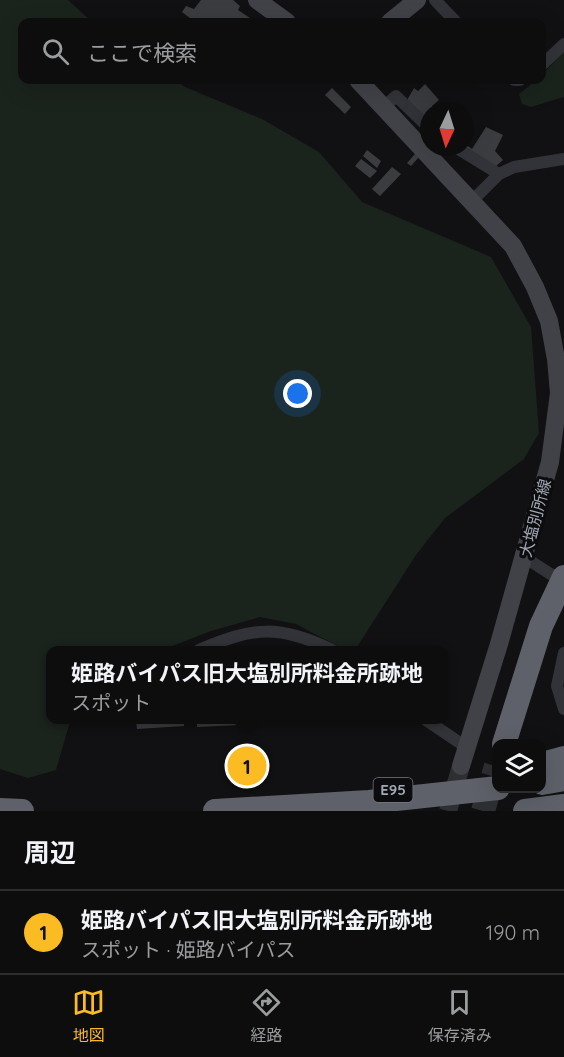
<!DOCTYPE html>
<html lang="ja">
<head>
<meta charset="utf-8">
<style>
  :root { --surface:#0d0d0e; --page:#161617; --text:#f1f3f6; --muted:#9a9c9e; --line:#2d2d2e; --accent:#fabb23 }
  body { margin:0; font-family:Quicksand,"Noto Sans JP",sans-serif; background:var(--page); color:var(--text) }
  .controls { position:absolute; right:18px; bottom:18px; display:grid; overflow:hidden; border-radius:12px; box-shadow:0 6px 24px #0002 }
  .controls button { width:54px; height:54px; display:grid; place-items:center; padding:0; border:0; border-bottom:2px solid var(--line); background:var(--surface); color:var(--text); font:30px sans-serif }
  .compass { position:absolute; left:420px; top:102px; width:54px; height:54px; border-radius:50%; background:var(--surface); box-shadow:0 6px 24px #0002; rotate:184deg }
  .you { position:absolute; left:298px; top:394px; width:21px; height:21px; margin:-15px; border:4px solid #fff; border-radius:50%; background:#1a73e8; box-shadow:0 0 0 9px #1a73e833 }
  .badge { display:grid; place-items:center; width:39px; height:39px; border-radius:50%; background:var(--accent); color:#111; font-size:20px; font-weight:700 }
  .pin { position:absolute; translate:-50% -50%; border:3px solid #fff; box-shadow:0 2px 6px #0006 }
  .popup { position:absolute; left:46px; top:646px; width:402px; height:78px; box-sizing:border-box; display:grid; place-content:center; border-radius:12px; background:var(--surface); filter:drop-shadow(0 2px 4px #0005); font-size:20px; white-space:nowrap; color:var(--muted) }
  .popup b { font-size:22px; color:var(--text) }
  .popup::after { content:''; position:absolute; left:50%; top:100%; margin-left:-12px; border:12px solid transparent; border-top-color:var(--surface) }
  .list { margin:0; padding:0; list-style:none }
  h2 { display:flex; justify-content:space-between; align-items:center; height:78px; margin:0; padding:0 24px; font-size:26px }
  h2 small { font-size:20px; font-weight:400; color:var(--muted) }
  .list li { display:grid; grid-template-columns:39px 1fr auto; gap:18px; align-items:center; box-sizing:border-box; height:84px; padding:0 24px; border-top:2px solid var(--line) }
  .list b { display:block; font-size:22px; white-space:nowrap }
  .list p { margin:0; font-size:20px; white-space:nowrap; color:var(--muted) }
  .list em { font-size:20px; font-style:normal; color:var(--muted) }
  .icon { flex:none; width:33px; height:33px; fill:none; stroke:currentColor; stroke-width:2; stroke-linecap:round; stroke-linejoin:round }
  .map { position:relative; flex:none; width:564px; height:811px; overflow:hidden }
  .search { position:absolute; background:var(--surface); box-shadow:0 6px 24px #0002; left:18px; right:18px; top:18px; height:66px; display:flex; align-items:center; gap:15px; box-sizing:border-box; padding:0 21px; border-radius:12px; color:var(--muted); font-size:22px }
  .sheet { height:162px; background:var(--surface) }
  nav { display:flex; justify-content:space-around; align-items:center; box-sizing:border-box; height:84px; border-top:2px solid var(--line); background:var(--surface); font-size:16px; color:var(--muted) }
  nav a { display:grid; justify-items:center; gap:3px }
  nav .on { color:var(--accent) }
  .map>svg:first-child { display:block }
  .green { fill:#1b231d }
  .building { fill:#3b3c40 }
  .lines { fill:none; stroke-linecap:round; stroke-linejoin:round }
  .secondary-tunnel { stroke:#2e2f33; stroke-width:18; stroke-dasharray:18 9; stroke-linecap:butt }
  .highway-tunnel { stroke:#2e2f33; stroke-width:24; stroke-dasharray:24 12; stroke-linecap:butt }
  .street { stroke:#323338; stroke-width:12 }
  .secondary { stroke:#404248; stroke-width:18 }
  .highway { stroke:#5e6169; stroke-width:24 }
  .labels { text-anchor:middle; stroke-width:6; stroke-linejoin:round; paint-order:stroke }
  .shield { fill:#0c0c0e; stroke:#757882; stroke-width:1.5 }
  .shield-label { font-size:15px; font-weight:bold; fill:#a2a7b4 }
  .street-label { font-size:16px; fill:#a2a7b4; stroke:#0c0c0e }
</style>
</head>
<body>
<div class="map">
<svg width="564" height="811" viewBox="0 0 564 811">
  <rect width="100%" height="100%" fill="#111113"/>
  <path class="green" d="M0,0H68L92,22H22V80H174L185,87L262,119L319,152L362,202L491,257L531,327L539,433L524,459L445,518L416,555L355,650H345L296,624L260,617L211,631L162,650H50V720H73L69,725L56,770L28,778L0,769Z
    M564,52V97L531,107L522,104L519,94L537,80H542V75Z"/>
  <path class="building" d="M201,0H233L240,6L238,10L256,22H195L182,12L186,6L194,9Z
    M425,84L439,100L432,106L436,111H429L427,120L407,100L414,88L418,91Z
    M332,88L351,107L345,114L325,95Z
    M486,127L503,135L495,151L503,160L495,167L465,147V144L472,149Z
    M367,150L381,161L377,168L363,156Z
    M415,154L419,157L411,166L407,163Z
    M361,159L377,171L370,178L355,166Z
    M392,167L401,174L380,196L372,189Z
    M136,720H184V726L137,729Z
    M197,720H326V721L197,727Z"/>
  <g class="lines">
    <path class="secondary-tunnel" d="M448,811L461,766"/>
    <path class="highway-tunnel" d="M483,811L496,766"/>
    <path class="street" d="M435,0L456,22
      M542,65L564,44
      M514,80H520
      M384,107L396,96L429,128
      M455,147L499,174
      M473,200L499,174L514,167L564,159
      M524,557L552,575
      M199,650C253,627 279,624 332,650
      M564,653L557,686L564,709
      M426,720L466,747"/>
    <path class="secondary" d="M257,0L287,22
      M390,22L417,0
      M358,80L513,246L535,287L549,321L556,359L559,393L550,462L499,644L461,766"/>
    <path class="highway" d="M504,744L541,626L564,577
      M542,764L564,758
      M542,783L564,779
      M0,810L22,811
      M215,811L369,802L498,788
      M525,811L564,806"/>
  </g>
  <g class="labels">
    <rect class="shield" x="373.5" y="778" width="39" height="24" rx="4.5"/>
    <g class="shield-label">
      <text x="393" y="795">E95</text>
    </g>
    <g class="street-label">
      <text transform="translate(535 518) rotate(-75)" y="6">大塩別所線</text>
    </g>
  </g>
</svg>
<div class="controls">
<button><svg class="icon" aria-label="layers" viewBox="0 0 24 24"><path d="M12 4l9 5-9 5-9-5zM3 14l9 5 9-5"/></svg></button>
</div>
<svg class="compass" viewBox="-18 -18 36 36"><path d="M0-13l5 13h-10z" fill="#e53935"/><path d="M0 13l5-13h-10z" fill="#9a9c9e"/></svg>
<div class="you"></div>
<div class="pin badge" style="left:247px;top:766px">1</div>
<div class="popup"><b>姫路バイパス旧大塩別所料金所跡地</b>スポット</div>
<div class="search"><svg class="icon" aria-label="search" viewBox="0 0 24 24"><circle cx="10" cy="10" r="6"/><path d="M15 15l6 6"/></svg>ここで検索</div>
</div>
<section class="sheet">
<h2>周辺<small></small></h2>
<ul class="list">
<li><span class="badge">1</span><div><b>姫路バイパス旧大塩別所料金所跡地</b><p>スポット · 姫路バイパス</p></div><em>190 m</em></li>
</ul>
</section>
<nav>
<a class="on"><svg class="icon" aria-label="map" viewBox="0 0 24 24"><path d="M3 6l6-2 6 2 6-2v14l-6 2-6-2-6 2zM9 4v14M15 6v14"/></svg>地図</a>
<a><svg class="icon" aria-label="directions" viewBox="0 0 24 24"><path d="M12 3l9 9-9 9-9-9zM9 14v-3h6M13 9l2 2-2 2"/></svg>経路</a>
<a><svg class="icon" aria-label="saved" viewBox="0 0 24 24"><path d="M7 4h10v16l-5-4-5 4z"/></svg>保存済み</a>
</nav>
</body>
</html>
